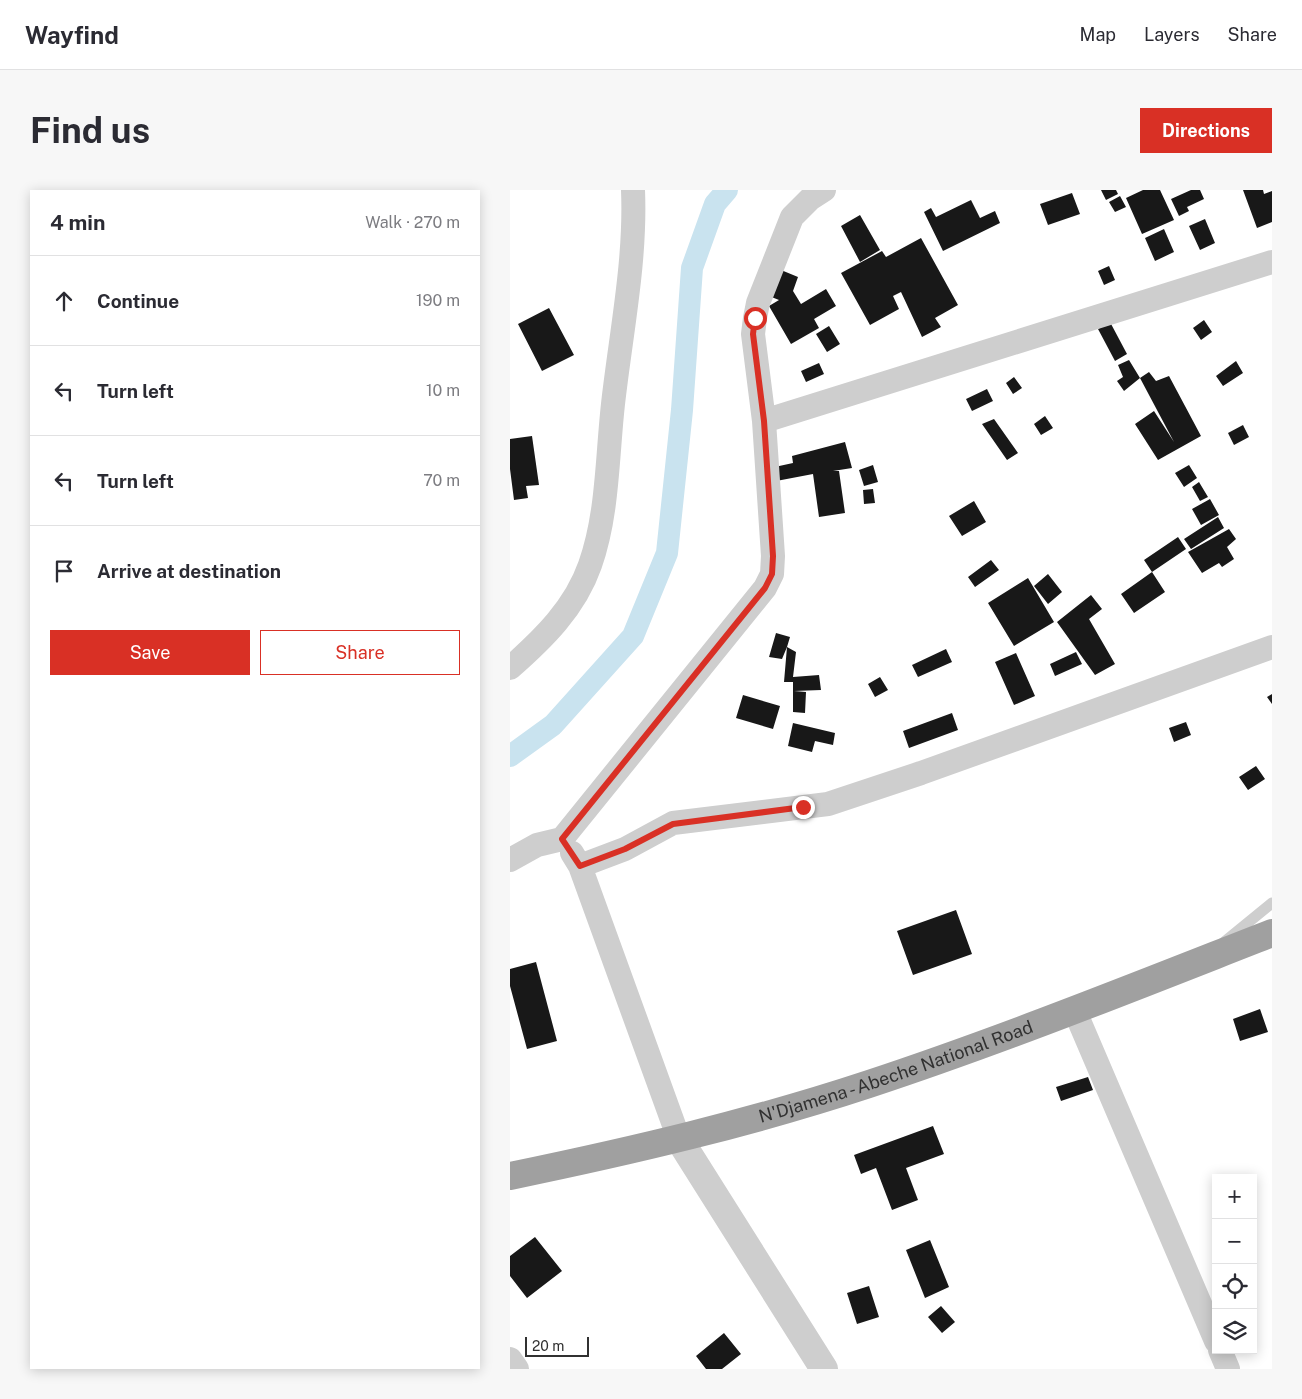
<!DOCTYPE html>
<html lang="en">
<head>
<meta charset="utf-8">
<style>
  :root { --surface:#fff; --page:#f7f7f7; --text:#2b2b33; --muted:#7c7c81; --line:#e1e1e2; --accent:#d93025 }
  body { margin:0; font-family:"Public Sans",sans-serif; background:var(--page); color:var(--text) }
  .controls { position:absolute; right:15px; bottom:15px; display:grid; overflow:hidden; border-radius:0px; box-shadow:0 2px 12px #0003 }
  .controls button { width:45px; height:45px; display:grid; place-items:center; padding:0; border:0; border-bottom:1px solid var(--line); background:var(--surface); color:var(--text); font:25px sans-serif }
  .scale { position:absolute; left:15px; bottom:12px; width:64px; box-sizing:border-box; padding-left:5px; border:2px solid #313131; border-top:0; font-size:14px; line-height:18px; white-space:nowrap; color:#313131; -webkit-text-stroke:4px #fff; paint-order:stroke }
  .stop { position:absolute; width:15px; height:15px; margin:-11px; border:4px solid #d93025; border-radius:50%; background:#fff }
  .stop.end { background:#d93025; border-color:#fff; box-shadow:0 1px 5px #0008 }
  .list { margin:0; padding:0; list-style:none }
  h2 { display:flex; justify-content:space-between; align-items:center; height:65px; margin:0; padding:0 20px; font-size:21px }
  h2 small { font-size:16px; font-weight:400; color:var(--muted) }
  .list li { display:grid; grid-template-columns:32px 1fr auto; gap:15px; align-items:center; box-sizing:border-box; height:90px; padding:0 20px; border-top:1px solid var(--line) }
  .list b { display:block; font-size:19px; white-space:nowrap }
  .list em { font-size:16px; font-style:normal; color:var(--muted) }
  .actions { display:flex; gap:10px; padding:15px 20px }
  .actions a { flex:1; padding:11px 0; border:1px solid var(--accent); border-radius:0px; text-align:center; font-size:18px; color:var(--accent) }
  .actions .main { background:var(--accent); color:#fff }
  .icon { flex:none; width:28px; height:28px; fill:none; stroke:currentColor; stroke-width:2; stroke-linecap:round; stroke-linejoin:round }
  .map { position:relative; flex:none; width:762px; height:1179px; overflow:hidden; border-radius:0px }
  header { display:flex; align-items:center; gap:30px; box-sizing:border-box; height:70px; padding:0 25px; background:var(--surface); border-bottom:1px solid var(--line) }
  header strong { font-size:24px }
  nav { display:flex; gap:28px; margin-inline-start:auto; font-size:18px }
  .intro { display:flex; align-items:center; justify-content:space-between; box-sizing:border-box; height:120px; padding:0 30px }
  h1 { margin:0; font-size:35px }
  .button { padding:12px 22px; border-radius:0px; background:var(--accent); color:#fff; font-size:18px; font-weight:700 }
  main { display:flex; gap:30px; padding:0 30px }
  aside { flex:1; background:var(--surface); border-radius:0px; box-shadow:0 2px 12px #0003 }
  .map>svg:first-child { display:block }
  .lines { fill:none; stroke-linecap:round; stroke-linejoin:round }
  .canal { stroke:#c9e3ef; stroke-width:22 }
  .building { fill:#181818 }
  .service { stroke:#cecece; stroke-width:11 }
  .minor { stroke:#cecece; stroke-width:24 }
  .tertiary { stroke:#cecece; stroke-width:28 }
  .trunk { stroke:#a0a0a0; stroke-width:28 }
  .route { stroke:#d93025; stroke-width:6 }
  .labels { text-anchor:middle; stroke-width:5; stroke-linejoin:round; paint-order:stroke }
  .street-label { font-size:18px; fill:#313131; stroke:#fff }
</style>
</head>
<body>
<header>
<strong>Wayfind</strong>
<nav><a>Map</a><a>Layers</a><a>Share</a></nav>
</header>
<div class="intro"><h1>Find us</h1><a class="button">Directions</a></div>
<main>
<aside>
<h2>4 min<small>Walk · 270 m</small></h2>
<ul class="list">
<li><svg class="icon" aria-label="ahead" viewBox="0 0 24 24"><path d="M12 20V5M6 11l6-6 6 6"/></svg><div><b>Continue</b></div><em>190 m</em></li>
<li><svg class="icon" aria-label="left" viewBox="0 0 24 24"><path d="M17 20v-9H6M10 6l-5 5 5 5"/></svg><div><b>Turn left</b></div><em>10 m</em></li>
<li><svg class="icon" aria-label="left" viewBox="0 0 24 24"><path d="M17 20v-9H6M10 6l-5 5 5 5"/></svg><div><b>Turn left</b></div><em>70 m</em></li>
<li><svg class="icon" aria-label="arrive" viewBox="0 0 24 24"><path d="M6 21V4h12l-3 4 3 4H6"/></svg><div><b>Arrive at destination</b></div></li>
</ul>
<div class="actions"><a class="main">Save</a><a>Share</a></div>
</aside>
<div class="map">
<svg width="762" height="1179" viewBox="0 0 762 1179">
  <rect width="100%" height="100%" fill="#fff"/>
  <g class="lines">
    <path class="canal" d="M0,566L43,535L123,446L157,363L172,220L182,78L205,14L217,0"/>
  </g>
  <path class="building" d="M591,0H606L608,4L596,10Z
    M633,0H650L664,30L632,44L616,8Z
    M681,0H690L694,9L677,17L679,21L669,26L661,9Z
    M733,0H753L754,4L762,1V32L747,38Z
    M562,3L570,24L538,35L530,14Z
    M610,6L616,17L605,22L599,12Z
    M461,10L470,28L485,21L490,33L433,61L414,22L421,18L426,27Z
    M350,25L370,60L350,72L331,36Z
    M695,29L705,53L690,60L679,36Z
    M654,39L664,62L645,71L635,48Z
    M411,48L448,115L425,128L431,137L412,147L391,102L383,106L389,119L360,135L331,83L372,61L376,67Z
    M599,76L605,90L594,95L588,81Z
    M271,80L288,87L283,101L291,114L316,99L326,116L304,129L309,138L281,154L259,116L269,110L254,104Z
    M39,118L64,165L32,181L8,134Z
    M694,130L702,142L691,150L683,138Z
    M600,132L617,164L605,171L588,139Z
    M319,136L330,154L317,162L306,144Z
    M619,170L630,188L639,182L646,191L659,186L691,246L648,270L625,234L644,221L664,252L630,188L614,201L607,191L613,187L608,175Z
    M726,171L733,183L713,196L706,186Z
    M309,173L314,184L296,192L291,181Z
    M504,187L512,198L503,204L496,193Z
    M477,199L483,211L462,221L456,209Z
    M535,226L543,238L531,245L524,234Z
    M484,229L508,263L497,270L472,234Z
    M733,235L739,247L724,255L718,243Z
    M22,246L29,295L16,296L18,308L4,310L0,279V249Z
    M335,252L342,278L323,281H329L335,323L309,327L303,284L261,292L260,278L283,273L282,266Z
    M363,275L368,292L354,296L349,280Z
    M679,275L687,288L674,297L665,283Z
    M689,292L698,307L690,311L682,297Z
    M363,299L365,313L354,314L353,300Z
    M700,309L709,325L691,335L682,319Z
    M464,311L476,332L452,346L439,326Z
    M708,327L714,338L681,359L674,349Z
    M719,339L726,349L717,357L724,369L712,377L709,373L692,383L678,362Z
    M668,347L676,359L642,382L634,370Z
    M481,370L489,380L465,397L458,387Z
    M642,382L655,402L624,423L611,404Z
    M538,384L552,402L538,414L524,396Z
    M518,388L544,432L504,456L478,413Z
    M581,405L592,419L579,429L605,474L585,485L547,432Z
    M266,443L280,447L277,457L286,462L283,487L309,485L311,500L284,501L296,502L295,523L283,522V492H274L277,457L272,469L259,467Z
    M436,459L442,472L408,487L402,475Z
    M566,462L572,474L545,486L540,474Z
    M506,463L525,506L504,515L485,472Z
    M370,487L378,500L365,507L358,494Z
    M762,504V514L757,507Z
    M233,505L270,516L263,539L226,528Z
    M442,523L448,540L399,558L393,541Z
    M676,532L681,545L664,552L659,538Z
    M283,533L325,543L323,555L305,551L302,562L278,556Z
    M746,576L755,589L738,600L729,587Z
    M446,720L462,764L403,785L387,741Z
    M26,772L47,851L17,859L0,796V779Z
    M750,819L758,842L730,851L723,829Z
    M578,887L583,900L551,911L546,897Z
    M423,936L434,964L396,978L408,1010L382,1020L366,978L351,984L344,965Z
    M25,1047L52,1081L17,1108L0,1086V1066Z
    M420,1050L439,1097L415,1108L396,1060Z
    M359,1096L369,1127L347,1134L337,1103Z
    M431,1116L445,1132L432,1143L418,1127Z
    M214,1143L231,1164L212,1179H196L186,1166Z"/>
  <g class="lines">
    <path class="service" d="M713,753L762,713"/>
    <path class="minor" d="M254,231L762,72
      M0,478C33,449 65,418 80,375C98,324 97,268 103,214C111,143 126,71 123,0
      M62,663L70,676L169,949
      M0,670L27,655L52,649L255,398L262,384L263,366L254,231L243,144L245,128L248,113L282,27L300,9L314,0
      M70,676L115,659L163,633L318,614L411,583L762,457
      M564,819L706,1151
      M710,1160L718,1179
      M0,1169L7,1179"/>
    <path class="tertiary" d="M169,949L314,1179"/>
    <path class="trunk" id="s1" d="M0,986C121,961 241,933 359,894C495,849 629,795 762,743"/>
  </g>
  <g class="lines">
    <path class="route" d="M245,128L243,144L254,231L263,366L262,384L255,398L52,649L70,676L115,659L163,634L293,617"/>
  </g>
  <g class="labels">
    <g class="street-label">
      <text dy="6" stroke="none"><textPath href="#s1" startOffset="400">N'Djamena - Abeche National Road</textPath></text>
    </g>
  </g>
</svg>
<div class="controls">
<button>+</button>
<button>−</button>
<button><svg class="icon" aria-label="locate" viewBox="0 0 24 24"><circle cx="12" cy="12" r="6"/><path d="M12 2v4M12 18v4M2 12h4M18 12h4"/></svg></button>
<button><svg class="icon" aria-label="layers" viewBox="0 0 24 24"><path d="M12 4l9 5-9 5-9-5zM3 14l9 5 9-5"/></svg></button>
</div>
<div class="scale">20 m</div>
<div class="stop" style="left:245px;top:128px"></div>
<div class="stop end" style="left:293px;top:617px"></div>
</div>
</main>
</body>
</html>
